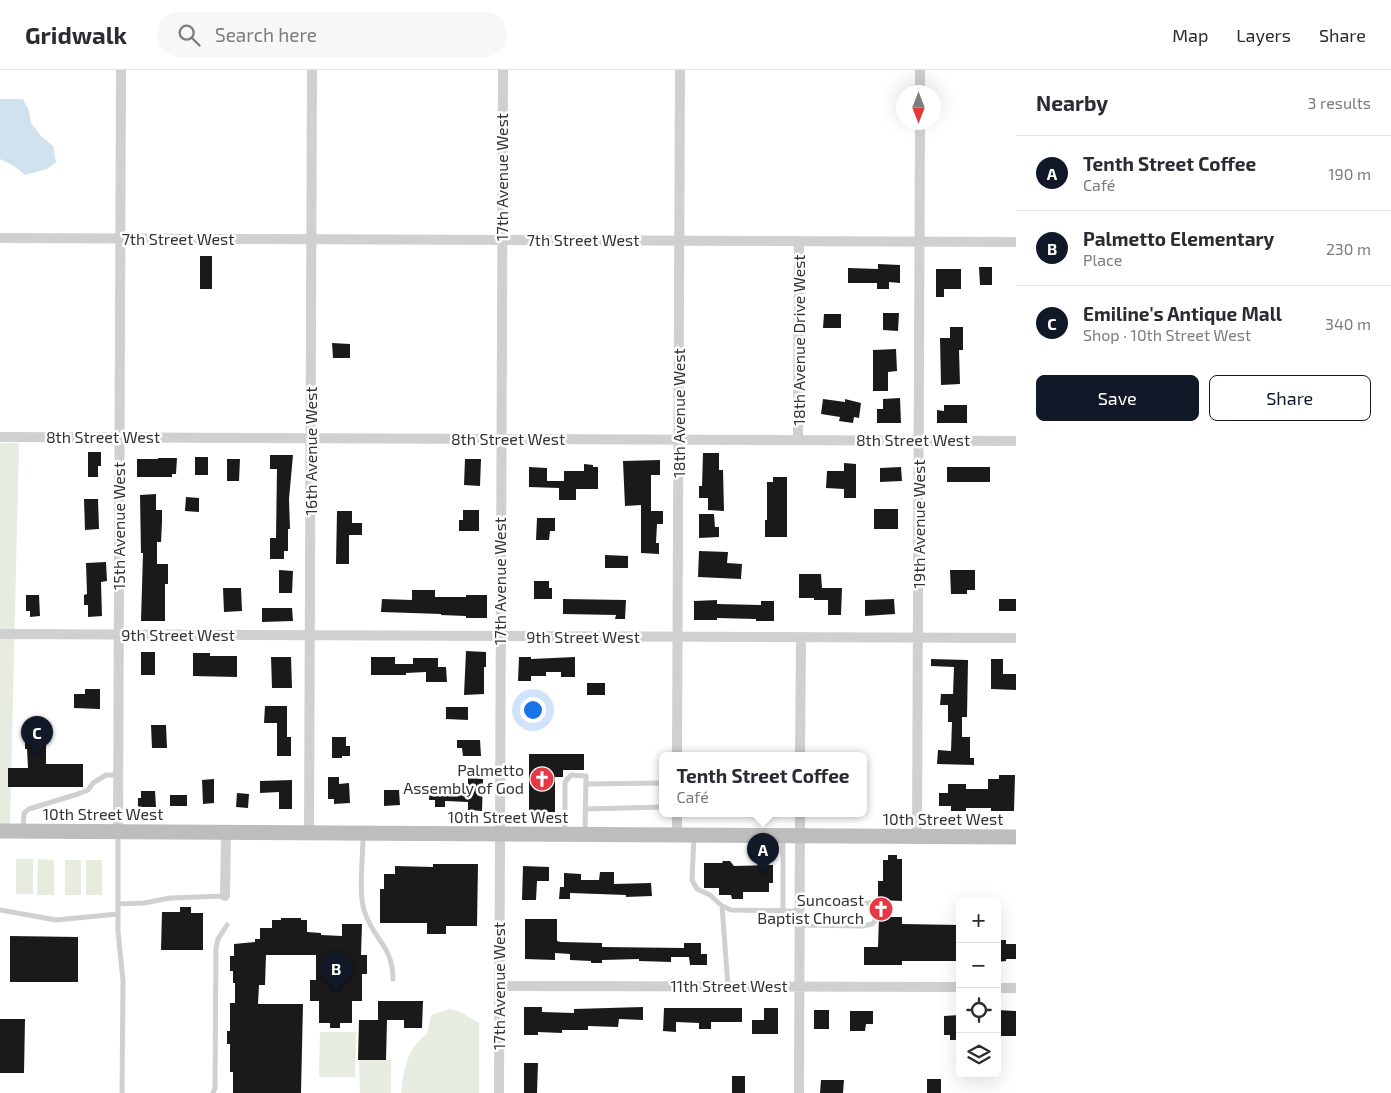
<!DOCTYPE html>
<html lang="en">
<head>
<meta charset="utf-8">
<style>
  :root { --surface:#fff; --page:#f7f7f7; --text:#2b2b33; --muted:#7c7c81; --line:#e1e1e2; --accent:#111827 }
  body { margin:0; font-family:"Exo 2",sans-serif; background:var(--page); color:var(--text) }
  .controls { position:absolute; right:15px; bottom:15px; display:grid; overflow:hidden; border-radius:8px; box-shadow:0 5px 20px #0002 }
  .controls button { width:45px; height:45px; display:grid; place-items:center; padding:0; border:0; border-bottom:1px solid var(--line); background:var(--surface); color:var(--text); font:25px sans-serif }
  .compass { position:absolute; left:896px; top:15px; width:45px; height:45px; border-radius:50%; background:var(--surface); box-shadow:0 5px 20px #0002; rotate:180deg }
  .you { position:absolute; left:532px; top:639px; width:18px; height:18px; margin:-12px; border:4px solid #fff; border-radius:50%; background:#1a73e8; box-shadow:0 0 0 8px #1a73e833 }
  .badge { display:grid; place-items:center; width:32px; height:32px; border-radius:50%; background:var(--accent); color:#fff; font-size:16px; font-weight:700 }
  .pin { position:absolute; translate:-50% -41px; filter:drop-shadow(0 1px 2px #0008) }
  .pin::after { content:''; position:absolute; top:26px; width:18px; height:15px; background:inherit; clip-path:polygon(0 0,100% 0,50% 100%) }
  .popup { position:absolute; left:659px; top:682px; width:208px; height:65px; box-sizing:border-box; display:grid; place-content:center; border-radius:8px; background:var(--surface); filter:drop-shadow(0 1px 4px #0005); font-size:16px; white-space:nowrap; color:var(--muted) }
  .popup b { font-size:19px; color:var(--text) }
  .popup::after { content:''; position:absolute; left:50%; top:100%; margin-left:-10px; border:10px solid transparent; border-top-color:var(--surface) }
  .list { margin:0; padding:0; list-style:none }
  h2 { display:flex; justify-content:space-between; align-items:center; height:65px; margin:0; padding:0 20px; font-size:21px }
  h2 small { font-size:16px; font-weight:400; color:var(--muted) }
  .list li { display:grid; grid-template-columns:32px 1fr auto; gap:15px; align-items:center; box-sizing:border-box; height:75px; padding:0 20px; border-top:1px solid var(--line) }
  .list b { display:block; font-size:19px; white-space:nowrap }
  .list p { margin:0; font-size:16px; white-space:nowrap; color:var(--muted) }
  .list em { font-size:16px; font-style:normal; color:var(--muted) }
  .actions { display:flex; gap:10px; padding:15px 20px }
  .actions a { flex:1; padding:11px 0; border:1px solid var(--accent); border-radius:8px; text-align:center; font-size:18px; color:var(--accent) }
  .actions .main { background:var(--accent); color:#fff }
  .icon { flex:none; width:28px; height:28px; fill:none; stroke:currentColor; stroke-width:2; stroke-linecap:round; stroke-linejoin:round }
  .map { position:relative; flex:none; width:1016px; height:1023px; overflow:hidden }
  header { display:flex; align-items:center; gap:30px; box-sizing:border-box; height:70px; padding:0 25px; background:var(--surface); border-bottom:1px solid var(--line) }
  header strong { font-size:24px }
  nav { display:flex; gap:28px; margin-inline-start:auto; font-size:18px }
  .search { width:350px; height:45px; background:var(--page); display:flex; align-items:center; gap:12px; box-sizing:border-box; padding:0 18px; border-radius:28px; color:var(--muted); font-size:19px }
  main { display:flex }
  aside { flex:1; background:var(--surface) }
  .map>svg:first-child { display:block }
  .green { fill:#e6ecdf }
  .water { fill:#cfe2ee }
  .building { fill:#1a1a1a }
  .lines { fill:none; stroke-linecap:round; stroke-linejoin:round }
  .lane { stroke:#d0d0d0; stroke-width:5 }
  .street { stroke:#d0d0d0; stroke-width:10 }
  .secondary { stroke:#bdbdbd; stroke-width:15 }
  .labels { text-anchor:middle; stroke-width:5; stroke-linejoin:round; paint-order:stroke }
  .street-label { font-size:16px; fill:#333; stroke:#fff }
  .poi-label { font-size:16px; fill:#333; stroke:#fff; text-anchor:end }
</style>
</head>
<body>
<header>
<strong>Gridwalk</strong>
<div class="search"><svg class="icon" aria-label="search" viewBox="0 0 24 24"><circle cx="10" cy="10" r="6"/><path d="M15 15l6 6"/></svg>Search here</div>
<nav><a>Map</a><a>Layers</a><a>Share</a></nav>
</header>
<main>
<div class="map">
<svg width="1016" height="1023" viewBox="0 0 1016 1023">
  <rect width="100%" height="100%" fill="#fff"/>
  <path class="green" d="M0,373H19L10,755H0Z
    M16,789H33V824H16Z
    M38,789L54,790V825H37Z
    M65,790H81V825H65Z
    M86,790H102V825H86Z
    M450,939L460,942L479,953V1023H401C404,1000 406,979 427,964L431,945Z
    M320,962H356L355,1007H319Z
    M362,990H391V1023H360L359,991Z"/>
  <path class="water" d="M0,29H23L29,41L31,53L41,66L53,76L56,92L47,99L25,105L14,96L0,89Z"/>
  <path class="building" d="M200,186H212V219H200Z
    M878,194L900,195V213L889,212V219H877V213H848V198L878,199Z
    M979,197H992V215H980Z
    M936,199H961V219H944V227H936Z
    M883,243H899L898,261L883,260Z
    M824,244H841V258H823Z
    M950,257H963V280H959L960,314L941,315L940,268H950Z
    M332,273L350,274V288H333Z
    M896,279L897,301L888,302V321H873V280Z
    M900,328L901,353H877V339H883V329Z
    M823,329L845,332V329L861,333L859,348L854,347L853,353L839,351L840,347L821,344Z
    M944,335H967V353H937V340L944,341Z
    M88,382H101V396H98V407H88Z
    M703,383H719V400H723L724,441L708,440V428H699V416H702Z
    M270,385H293L289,429L290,459H288V481H284V489H270V468H276L277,399H270Z
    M195,387H208V405H195Z
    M158,388H177L176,404H172V407H137V389H158Z
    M227,389H240L239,411H227Z
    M465,389H481L480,416L464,415Z
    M660,390V405H651V441H663V454H657L656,473H659V484L641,483V435L625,436L623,391Z
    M844,393L856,394V428H844V419L826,418L827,401H844Z
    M584,394L593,395V397H598V419H576V430H559V418L529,417V397L547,398V411H564V401H584Z
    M901,397L902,411L880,412V398Z
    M947,397H990V412H947Z
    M773,407H787V467H765V450H767V412H773Z
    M156,424V440H162V453L161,472H157V494H168V514H165V551H141L143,483H141L140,425Z
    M186,427L199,428V442L185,441Z
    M84,429H98L99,459L85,460Z
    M874,439H898V459H874Z
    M463,440H479V461H459V450H463Z
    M337,441H352V453H362V465H349V494H336Z
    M699,444H714L715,457H719V467L699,468Z
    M537,448H555V461H550L549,470H536Z
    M699,481L728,482L727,493L742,494L741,509L698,507Z
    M605,485L628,486V498H605Z
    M106,492L107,511L101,512L102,546L88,547V535H84V525L87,524L86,493Z
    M279,500L293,501L292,523H279Z
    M950,500H975V520H967V524H951Z
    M799,504H821L822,518H842L841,545H828V530H814V528H799Z
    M534,511H549V518H552V529H534Z
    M223,518H241L242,541L224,542Z
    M412,520H435V527H466V525H487V548H466V546L441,545V544L381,542L382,529L412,530Z
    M26,525H39L40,546L30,547V541H26Z
    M563,529L626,530L625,549H615L616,545L563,544Z
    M894,529L895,544L865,546V530Z
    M999,529H1016V541H999Z
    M717,530V534L761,535V531H774V551H756V549L717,548V550H694V531Z
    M262,538H292L293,551L262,552Z
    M466,581L486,582V597H484V624L464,625Z
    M141,582H155V605H141Z
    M193,583H210V586H237V607L193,606Z
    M271,587H291L292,618H272Z
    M371,587H395V594H413V588H438V597H446L447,612H426V602L406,603V605H371Z
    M519,587H531V589L575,587V607H561V602H546V606H531V611H518Z
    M931,589L968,590L967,647H962V667H970V688H974V695L937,694L938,680L951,681L952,652H948V635H940L941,624H953L954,597L931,596Z
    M991,589H1003V604H1016V620L991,619Z
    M587,613H605V625H587Z
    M85,619H100V639L74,638V624H85Z
    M265,636H287V667H291V686H277V653H264Z
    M446,637H468V650L446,649Z
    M151,655H166L167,678H152Z
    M25,664H46V694H83V717H8V698H28L27,679H25Z
    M332,667H346V676H350V686H342V688H332Z
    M457,670H480L481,686H463L462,678H457Z
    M529,684H584V700H563V707H555V742H529Z
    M999,705H1015L1014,741H991V738H966V741H951V736H939V723H948V714H966V719H988V709H999Z
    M328,707H339V714L349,713L350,733L334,734V729H328Z
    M468,708L483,709L482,741L468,740V732L445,731V737H435V730H429L430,715L468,716Z
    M214,709V733L203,734L202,710Z
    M292,710V739H279V722L260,723V711Z
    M384,720H399L400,735L384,736Z
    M141,721H155L156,737H138V728H141Z
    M237,723L249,724L248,738L236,737Z
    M170,725H187V736H170Z
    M888,785H897V789H902V831L878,830V811H883V790H888Z
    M723,791H730L734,796L773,795V813H769V822H743V829H732L731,825H719V818H704V793H722Z
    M433,794H478L477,856H446V864H427V853H380V819H384V804H395V796L433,797Z
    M523,796L549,797V811H537L536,830H522Z
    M600,802H614V814L651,813L652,826L626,827V825L570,823V829H559L560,817H564V803L581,804V810H599Z
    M180,837H191V843H203V880H161L162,842H180Z
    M879,847H902V854L960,855V891H902V895H864V877H878Z
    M281,848H301V850H307V862L321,863V865L342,866V854H362L361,885H367V904H362V931H352V953H340V958H330V953H319V931H310V910H316V885H266L265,915H259L258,934H303L301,1023H233V1002H230V974H227V961H230V933H235V913H233V901H230V886H234V874L255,872V869H260V858H272V850H281Z
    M525,849H557V871L561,872L602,873V877L684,878V873H701V884H707V895H690L689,887H671V892L639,891V889L602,890V893H591V891L570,890V884L555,883V890L525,889Z
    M10,866L78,867V912H10Z
    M997,870H1006V874H1016V889H1006V891L997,892Z
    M378,931H423L422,958H404V950H387L386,990H358L359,950H378Z
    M524,937H542V942L574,943V939L643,937V950L619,949L618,957L588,956V960H562V963L538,962V965H524Z
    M664,938H742V952H711V959H699V953L676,952V962L663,961Z
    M764,938H778V964H752V950H764Z
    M814,940H829V959H814Z
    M997,940L1016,941V966H997Z
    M850,941H873V954H866L865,961H850Z
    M960,945V964H957V970H950V965H944V946Z
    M0,949H25L24,1003H0Z
    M524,993H538L537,1023H524Z
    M732,1006H745V1023H732Z
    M927,1009H941V1023H927Z
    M821,1010H844L843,1023H820Z"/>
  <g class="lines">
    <path class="lane" d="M586,714L663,713
      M585,739L663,737
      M23,760L24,743L29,739L78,724L88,720L93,713L106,705H118
      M565,763V712L571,705L586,706L585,762
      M118,765V861L123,911L122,1023
      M363,766C363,787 358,825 365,843C374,870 393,876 393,909
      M694,766L692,810L697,819L710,825L722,836L731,840L800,841
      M783,766V841
      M800,833H871L875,838V851L872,854L863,856L800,855
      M118,834L144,833L170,828L225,826
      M722,836L728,916
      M0,840L56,850L118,844
      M213,1023L215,1018L216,878L218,869L227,855"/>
    <path class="street" d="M920,22V0
      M0,168L1016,172
      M0,367L1016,371
      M798,370L799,171
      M0,564L1016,568
      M677,685L680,0
      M800,685L801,567
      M118,762L121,0
      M309,763L312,0
      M677,765V743
      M917,766L920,52
      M225,826L226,763
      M499,916L960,917
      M997,918H1016
      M499,1023L503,0
      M799,1023L800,743"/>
    <path class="secondary" d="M0,761L1016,767"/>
  </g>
  <defs>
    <symbol id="church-disc" viewBox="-11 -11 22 22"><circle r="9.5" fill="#e63946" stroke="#fff"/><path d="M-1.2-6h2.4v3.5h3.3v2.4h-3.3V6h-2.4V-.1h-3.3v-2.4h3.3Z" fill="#fff"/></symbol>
  </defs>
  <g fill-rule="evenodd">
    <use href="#church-disc" x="528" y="695" width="28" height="28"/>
    <use href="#church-disc" x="867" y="825" width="28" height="28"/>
  </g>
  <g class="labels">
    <g class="street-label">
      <text transform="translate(502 107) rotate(-90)" y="6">17th Avenue West</text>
      <text x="178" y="175">7th Street West</text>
      <text x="583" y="176">7th Street West</text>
      <text transform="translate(799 270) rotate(-90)" y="6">18th Avenue Drive West</text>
      <text transform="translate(679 343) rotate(-90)" y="6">18th Avenue West</text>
      <text x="103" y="373">8th Street West</text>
      <text x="508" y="375">8th Street West</text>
      <text x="913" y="376">8th Street West</text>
      <text transform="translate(311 381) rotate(-90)" y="6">16th Avenue West</text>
      <text transform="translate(919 454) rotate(-90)" y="6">19th Avenue West</text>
      <text transform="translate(119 456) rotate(-90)" y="6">15th Avenue West</text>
      <text transform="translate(500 511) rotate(-90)" y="6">17th Avenue West</text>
      <text x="178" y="571">9th Street West</text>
      <text x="583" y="573">9th Street West</text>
      <text x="103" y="750">10th Street West</text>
      <text x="508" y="753">10th Street West</text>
      <text x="943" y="755">10th Street West</text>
      <text transform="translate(499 916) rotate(-90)" y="6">17th Avenue West</text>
      <text x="729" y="922">11th Street West</text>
    </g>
    <g class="poi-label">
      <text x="524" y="706">Palmetto<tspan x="524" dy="18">Assembly of God</tspan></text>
      <text x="864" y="836">Suncoast<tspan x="864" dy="18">Baptist Church</tspan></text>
    </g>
  </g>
</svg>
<div class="controls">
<button>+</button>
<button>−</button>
<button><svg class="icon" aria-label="locate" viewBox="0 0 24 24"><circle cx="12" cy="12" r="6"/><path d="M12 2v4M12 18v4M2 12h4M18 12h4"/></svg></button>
<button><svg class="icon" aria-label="layers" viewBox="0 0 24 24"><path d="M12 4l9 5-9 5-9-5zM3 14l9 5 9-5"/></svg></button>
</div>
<svg class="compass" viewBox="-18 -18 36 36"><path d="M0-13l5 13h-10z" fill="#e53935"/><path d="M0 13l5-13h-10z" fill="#7c7c81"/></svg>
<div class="you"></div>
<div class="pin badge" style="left:763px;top:804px">A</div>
<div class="popup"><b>Tenth Street Coffee</b>Café</div>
<div class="pin badge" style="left:336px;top:923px">B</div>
<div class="pin badge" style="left:37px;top:687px">C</div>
</div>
<aside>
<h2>Nearby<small>3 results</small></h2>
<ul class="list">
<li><span class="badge">A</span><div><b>Tenth Street Coffee</b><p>Café</p></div><em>190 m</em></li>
<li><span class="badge">B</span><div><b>Palmetto Elementary</b><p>Place</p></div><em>230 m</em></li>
<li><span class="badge">C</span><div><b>Emiline's Antique Mall</b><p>Shop · 10th Street West</p></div><em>340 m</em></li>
</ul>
<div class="actions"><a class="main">Save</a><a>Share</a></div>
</aside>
</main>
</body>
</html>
